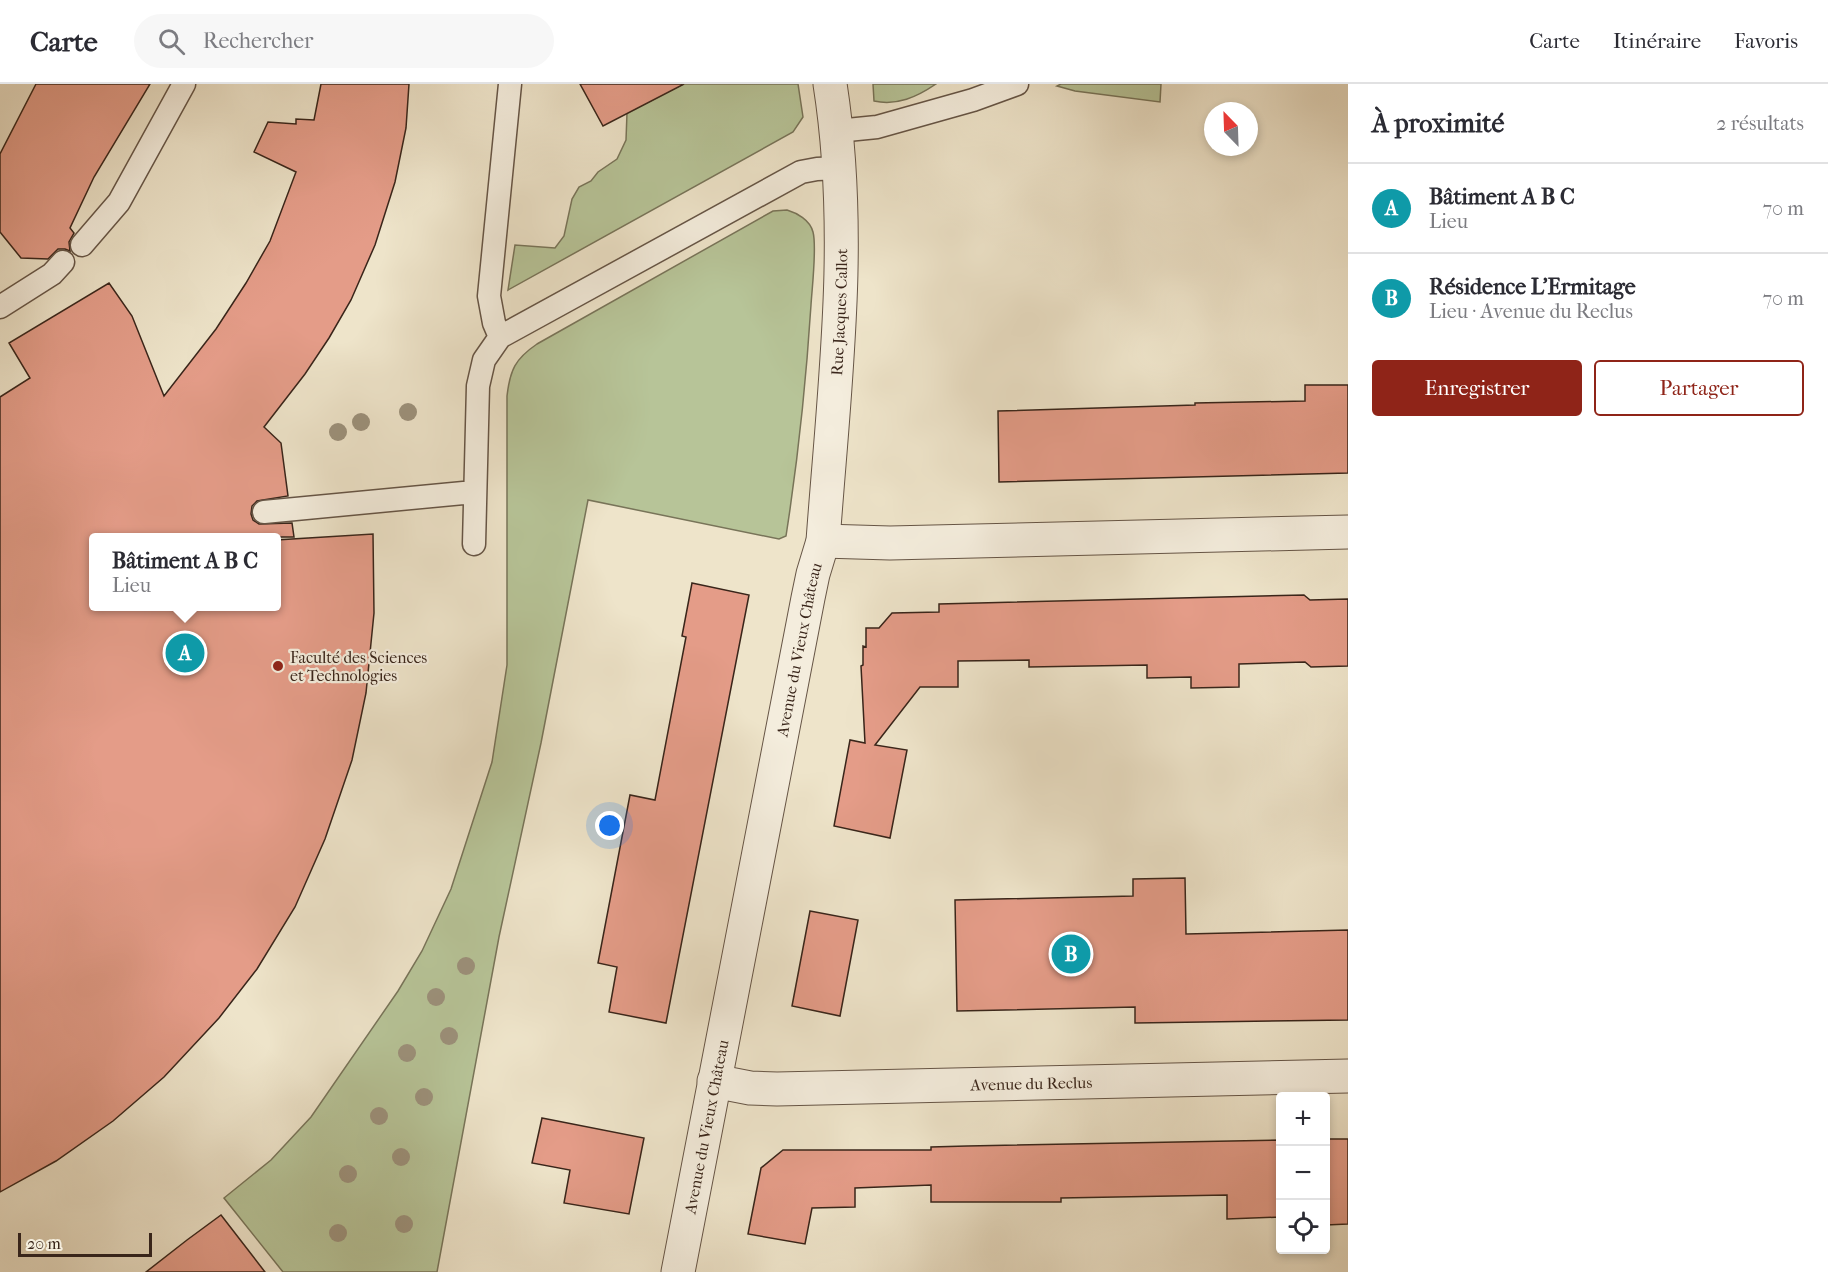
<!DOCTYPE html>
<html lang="fr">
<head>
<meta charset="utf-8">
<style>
  :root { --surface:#fff; --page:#f7f7f7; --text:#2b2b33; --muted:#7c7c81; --line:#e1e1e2; --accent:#8f2418 }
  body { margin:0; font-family:"IM FELL French Canon",serif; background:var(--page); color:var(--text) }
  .controls { position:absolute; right:18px; bottom:18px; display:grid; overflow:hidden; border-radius:6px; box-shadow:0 3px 9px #0003 }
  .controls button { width:54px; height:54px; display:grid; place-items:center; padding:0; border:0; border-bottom:2px solid var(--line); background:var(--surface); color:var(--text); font:30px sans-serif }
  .compass { position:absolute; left:1204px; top:18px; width:54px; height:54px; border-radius:50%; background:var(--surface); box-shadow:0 3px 9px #0003; rotate:337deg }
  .scale { position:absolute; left:18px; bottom:15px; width:134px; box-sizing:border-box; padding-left:6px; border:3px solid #39251a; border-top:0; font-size:16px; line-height:21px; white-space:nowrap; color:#39251a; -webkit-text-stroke:4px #f4eddd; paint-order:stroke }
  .you { position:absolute; left:610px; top:742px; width:21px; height:21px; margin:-15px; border:4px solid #fff; border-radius:50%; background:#1a73e8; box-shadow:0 0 0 9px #1a73e833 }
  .badge { display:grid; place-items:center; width:39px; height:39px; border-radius:50%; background:var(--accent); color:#fff; font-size:20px; font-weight:700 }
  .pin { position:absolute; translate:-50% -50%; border:3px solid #fff; box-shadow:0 2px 6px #0006 }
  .popup { position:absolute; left:89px; top:449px; width:192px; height:78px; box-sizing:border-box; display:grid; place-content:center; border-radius:6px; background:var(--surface); filter:drop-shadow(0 2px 4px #0005); font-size:20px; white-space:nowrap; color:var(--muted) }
  .popup b { font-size:22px; color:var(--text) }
  .popup::after { content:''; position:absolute; left:50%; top:100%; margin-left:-12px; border:12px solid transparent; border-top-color:var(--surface) }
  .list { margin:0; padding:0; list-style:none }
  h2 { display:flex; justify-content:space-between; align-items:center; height:78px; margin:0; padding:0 24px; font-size:26px }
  h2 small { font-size:20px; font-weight:400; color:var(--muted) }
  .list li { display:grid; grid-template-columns:39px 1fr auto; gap:18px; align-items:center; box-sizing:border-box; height:90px; padding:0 24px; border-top:2px solid var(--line) }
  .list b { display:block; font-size:22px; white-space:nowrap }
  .list p { margin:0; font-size:20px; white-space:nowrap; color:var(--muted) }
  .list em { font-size:20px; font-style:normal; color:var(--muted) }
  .actions { display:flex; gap:12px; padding:18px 24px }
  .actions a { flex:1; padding:14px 0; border:2px solid var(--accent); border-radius:6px; text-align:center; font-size:21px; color:var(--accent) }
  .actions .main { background:var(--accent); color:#fff }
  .icon { flex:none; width:33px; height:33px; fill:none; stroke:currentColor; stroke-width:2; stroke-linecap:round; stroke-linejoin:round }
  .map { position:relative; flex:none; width:1348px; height:1188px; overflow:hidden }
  header { display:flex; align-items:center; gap:36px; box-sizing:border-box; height:84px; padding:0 30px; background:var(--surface); border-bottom:2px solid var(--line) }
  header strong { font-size:28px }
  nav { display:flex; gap:33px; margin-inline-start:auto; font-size:21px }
  .search { width:420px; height:54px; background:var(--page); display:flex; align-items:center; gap:15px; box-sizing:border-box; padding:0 21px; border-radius:33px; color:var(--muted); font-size:22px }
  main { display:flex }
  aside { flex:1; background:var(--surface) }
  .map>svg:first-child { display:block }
  .green { fill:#b7c498; stroke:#787459; stroke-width:1.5 }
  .building { fill:#e49c88; stroke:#39251a; stroke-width:1.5 }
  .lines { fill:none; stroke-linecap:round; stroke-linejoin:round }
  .lane-casing { stroke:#665546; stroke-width:25 }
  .street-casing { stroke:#665546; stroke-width:35 }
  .lane { stroke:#f4eddd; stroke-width:22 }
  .street { stroke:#f4eddd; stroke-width:33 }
  .tree { fill:#9c917b }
  .poi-dot { fill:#8f2418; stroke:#f4eddd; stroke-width:2 }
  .labels { text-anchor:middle; stroke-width:4.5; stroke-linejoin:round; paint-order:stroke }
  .street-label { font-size:16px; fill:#39251a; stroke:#f4eddd }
  .poi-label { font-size:16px; fill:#39251a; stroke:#f4eddd; text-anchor:start }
</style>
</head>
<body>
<header>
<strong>Carte</strong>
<div class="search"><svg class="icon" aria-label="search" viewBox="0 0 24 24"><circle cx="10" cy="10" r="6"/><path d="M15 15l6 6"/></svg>Rechercher</div>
<nav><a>Carte</a><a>Itinéraire</a><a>Favoris</a></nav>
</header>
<main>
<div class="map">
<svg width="1348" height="1188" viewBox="0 0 1348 1188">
  <rect width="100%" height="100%" fill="#eee4ca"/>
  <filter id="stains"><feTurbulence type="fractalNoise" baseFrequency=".00333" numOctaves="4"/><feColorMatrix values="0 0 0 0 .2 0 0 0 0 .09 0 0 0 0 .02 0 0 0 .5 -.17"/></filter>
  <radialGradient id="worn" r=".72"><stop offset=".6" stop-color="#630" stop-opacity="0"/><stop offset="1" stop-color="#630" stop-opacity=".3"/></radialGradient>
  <path class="green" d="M683,0H798L803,33L793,48L508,206L515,161L555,164L564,152L572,115L579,103L591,97L598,88L617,75L626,56L627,29Z
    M873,0H936C917,13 897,22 874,17Z
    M1061,0H1161L1160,18L1075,7L1057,2Z
    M787,126C797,129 810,136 813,148C817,163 812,204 811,221C806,299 798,375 786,452L779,455L588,416L541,659L499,853L437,1188H283L224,1114L271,1076L311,1033L398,907L422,867L451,805L492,678L507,581V312C510,286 515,275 537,260L773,127Z"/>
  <path class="building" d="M36,0H150L94,93L70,144L74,149L69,158L70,167L65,165H58L48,175L21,174L0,148V70Z
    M321,0H409L406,44L395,98L375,161L351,216L329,254L305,290L264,343L281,359L288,412L257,417L252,422L251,430L253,436L259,440L292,439L294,453H93V522H276V456L373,450L374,529L366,609L352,676L325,755L295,823L257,885L219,934L164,993L113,1037L56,1077L0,1108V313L30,294L9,259L109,199L132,232L164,312L216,245L246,199L270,157L296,88L254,68L268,38L296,40V35L314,36Z
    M580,0H684L603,42Z
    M1305,301H1348V389L999,398L998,327L1195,321V319L1305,317Z
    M692,499L749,511L666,939L609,928L617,883L598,879L630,711L655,716L686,553L682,552Z
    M1304,511L1310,516L1348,515V582L1311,583L1305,578L1239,580V603L1191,604V593L1147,594V581L1029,583V576L958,577V603H920L875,661L907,666L890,754L834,742L850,656L865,659L861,582L863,581V562L866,563V544H879L892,529L939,528V520Z
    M1185,794L1186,850L1348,846V936L1135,939V923L957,927L955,816L1133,812V795Z
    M810,827L858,836L840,932L792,922Z
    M542,1034L644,1054L629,1130L564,1119L570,1086L532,1079Z
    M1326,1055H1348V1140L1326,1141Z
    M1281,1056V1141L1280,1133L1227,1135V1111L1061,1114V1118H931V1101L855,1104V1123L812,1124L805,1160L748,1150L761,1084L783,1066H931V1063L967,1062Z
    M221,1131L265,1188H146L187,1156Z"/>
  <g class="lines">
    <defs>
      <path id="lane" d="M837,47L877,43L973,16L1017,0
        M82,161L119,118L184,0
        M0,223L52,190L63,178
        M500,253L494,239L489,212L510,0
        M264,428L474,408
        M474,460L478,302L484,276L500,253L801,88L817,85L840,84"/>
      <g id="street">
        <path d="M823,457L890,459L1348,448"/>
        <path id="s1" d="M714,997L750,1004L777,1005L1348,992"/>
        <path id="s2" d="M678,1188L808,514L813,490L823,457C834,305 854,153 830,0"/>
      </g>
    </defs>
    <use href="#lane" class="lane-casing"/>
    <use href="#street" class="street-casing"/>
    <use href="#lane" class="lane"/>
    <use href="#street" class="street"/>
  </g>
  <g class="tree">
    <circle cx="408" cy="328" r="9"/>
    <circle cx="361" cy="338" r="9"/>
    <circle cx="338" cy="348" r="9"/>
    <circle cx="466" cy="882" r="9"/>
    <circle cx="436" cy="913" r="9"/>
    <circle cx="449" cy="952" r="9"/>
    <circle cx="407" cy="969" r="9"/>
    <circle cx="424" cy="1013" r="9"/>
    <circle cx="379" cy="1032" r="9"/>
    <circle cx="401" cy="1073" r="9"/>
    <circle cx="348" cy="1090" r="9"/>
    <circle cx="404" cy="1140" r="9"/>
    <circle cx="338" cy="1149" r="9"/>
  </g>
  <circle class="poi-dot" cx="278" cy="582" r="6"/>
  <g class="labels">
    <g class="street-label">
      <text dy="6" stroke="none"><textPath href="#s2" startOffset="975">Rue Jacques Callot</textPath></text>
      <text dy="6" stroke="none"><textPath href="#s2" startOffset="634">Avenue du Vieux Château</textPath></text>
      <text dy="6" stroke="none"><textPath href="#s1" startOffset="318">Avenue du Reclus</textPath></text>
      <text dy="6" stroke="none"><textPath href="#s2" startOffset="148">Avenue du Vieux Château</textPath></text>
    </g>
    <g class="poi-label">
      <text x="290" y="579">Faculté des Sciences<tspan x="290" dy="18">et Technologies</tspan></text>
    </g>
  </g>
  <rect width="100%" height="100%" filter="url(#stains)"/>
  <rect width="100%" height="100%" fill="url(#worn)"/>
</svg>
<div class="controls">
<button>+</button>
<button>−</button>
<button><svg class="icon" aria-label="locate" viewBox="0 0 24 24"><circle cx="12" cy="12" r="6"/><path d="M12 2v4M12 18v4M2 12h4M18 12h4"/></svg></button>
</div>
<svg class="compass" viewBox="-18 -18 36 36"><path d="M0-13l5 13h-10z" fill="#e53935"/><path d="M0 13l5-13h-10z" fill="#7c7c81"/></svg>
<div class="scale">20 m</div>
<div class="you"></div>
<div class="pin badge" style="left:185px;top:569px;background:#0f9aa8">A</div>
<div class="popup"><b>Bâtiment A B C</b>Lieu</div>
<div class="pin badge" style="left:1071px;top:870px;background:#0f9aa8">B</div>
</div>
<aside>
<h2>À proximité<small>2 résultats</small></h2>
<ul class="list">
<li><span class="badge" style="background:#0f9aa8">A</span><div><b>Bâtiment A B C</b><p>Lieu</p></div><em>70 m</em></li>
<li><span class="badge" style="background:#0f9aa8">B</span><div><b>Résidence L'Ermitage</b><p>Lieu · Avenue du Reclus</p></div><em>70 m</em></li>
</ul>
<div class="actions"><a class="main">Enregistrer</a><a>Partager</a></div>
</aside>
</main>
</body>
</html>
